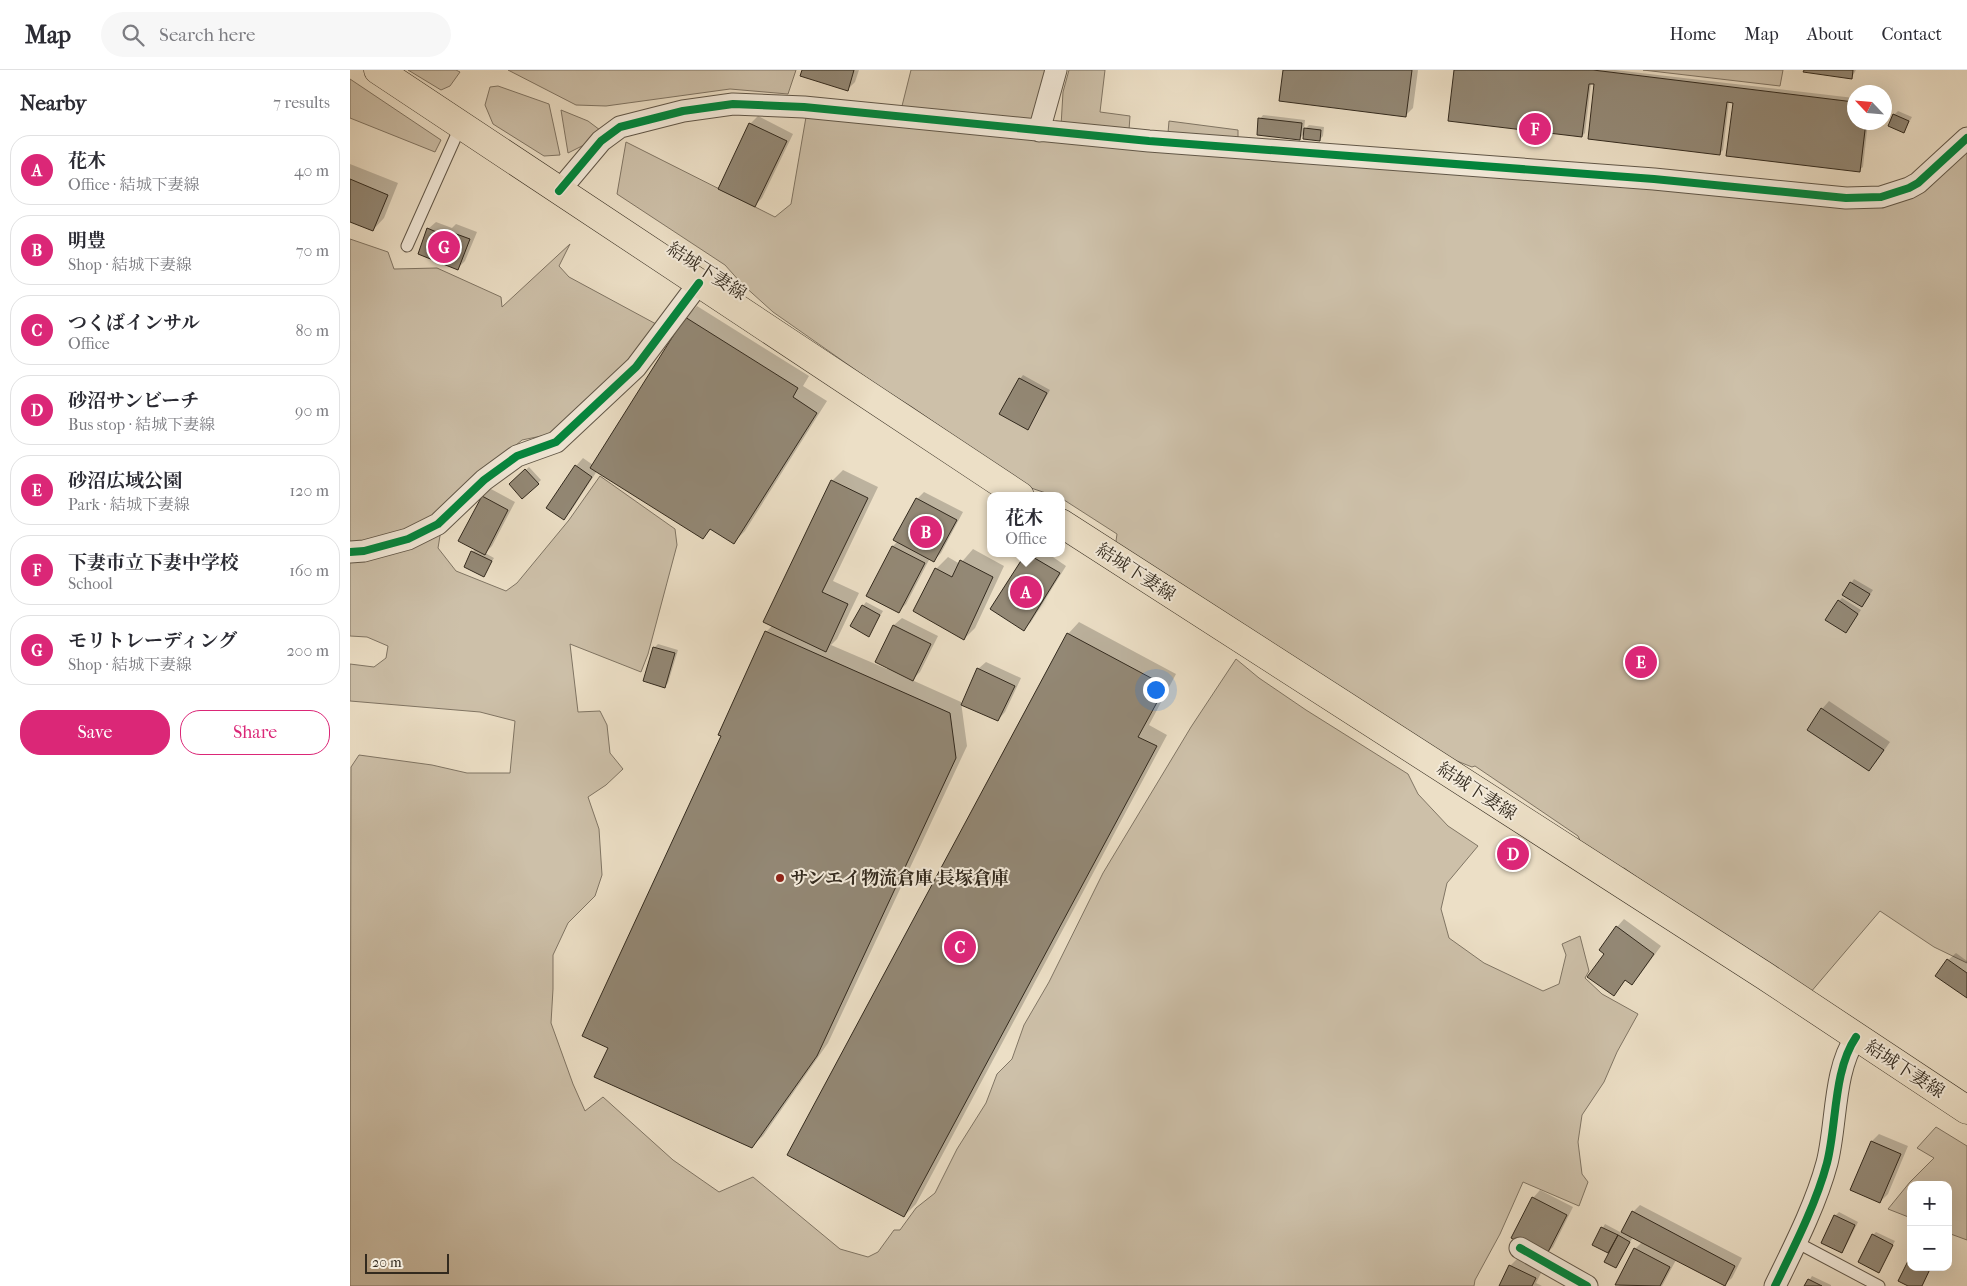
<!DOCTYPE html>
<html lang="en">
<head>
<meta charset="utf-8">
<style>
  :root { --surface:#fff; --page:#f7f7f7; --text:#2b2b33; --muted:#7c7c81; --line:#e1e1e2; --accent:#db2777 }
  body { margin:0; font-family:"IM FELL French Canon","Noto Serif JP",serif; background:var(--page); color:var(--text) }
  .controls { position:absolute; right:15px; bottom:15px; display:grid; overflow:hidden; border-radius:10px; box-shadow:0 5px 20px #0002 }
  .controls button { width:45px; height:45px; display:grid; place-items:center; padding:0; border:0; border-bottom:1px solid var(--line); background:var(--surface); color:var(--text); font:25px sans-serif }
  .compass { position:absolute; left:1497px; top:15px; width:45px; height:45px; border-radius:50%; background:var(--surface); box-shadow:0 5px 20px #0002; rotate:296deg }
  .scale { position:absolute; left:15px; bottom:12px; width:84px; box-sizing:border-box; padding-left:5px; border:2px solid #332a1e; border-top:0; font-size:14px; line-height:18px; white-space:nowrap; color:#332a1e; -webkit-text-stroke:4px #f3eada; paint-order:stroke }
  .you { position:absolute; left:805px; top:619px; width:18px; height:18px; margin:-12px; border:4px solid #fff; border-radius:50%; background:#1a73e8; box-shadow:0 0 0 8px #1a73e833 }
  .badge { display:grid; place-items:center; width:32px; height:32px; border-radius:50%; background:var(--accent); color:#fff; font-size:16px; font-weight:700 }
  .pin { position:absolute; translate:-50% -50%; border:2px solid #fff; box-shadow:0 1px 5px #0006 }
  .popup { position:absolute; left:637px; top:422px; width:78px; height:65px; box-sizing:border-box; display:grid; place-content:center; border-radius:10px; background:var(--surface); filter:drop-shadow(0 1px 4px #0005); font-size:16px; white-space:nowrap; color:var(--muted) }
  .popup b { font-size:19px; color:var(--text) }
  .popup::after { content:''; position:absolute; left:50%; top:100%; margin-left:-10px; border:10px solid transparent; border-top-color:var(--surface) }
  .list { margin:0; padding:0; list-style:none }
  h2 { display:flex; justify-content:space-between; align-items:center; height:65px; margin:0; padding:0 20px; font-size:21px }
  h2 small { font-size:16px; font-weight:400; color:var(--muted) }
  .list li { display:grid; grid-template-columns:32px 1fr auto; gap:15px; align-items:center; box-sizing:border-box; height:70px; margin:0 10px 10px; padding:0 10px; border:1px solid var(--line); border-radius:20px }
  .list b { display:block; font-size:19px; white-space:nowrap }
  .list p { margin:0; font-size:16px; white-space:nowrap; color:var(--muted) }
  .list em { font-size:16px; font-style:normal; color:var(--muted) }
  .actions { display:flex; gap:10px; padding:15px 20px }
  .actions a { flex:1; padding:11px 0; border:1px solid var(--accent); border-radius:20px; text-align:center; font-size:18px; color:var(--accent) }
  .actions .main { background:var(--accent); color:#fff }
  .icon { flex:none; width:28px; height:28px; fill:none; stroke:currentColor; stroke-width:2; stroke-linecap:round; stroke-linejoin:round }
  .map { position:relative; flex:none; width:1617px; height:1216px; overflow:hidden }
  header { display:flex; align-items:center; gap:30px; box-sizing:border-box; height:70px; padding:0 25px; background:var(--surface); border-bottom:1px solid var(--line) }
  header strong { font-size:24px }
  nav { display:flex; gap:28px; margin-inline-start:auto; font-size:18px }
  .search { width:350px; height:45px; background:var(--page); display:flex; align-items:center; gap:12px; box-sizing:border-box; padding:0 18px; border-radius:28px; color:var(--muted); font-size:19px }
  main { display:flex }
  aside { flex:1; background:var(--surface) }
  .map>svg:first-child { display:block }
  .green { fill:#cdc0a9; stroke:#807564 }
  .shadow { fill:#0003 }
  .building { fill:#938875; stroke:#332a1e }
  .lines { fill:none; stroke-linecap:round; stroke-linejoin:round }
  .service-casing { stroke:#615748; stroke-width:13 }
  .minor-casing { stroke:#615748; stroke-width:23 }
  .primary-casing { stroke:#332a1e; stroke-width:29 }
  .service { stroke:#f3eada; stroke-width:11 }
  .minor { stroke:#f3eada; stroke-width:21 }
  .primary { stroke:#ecdfc6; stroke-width:28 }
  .cycleway-casing { stroke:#f3eada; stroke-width:11 }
  .cycleway { stroke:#00873e; stroke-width:8 }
  .poi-dot { fill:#8f2418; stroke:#f3eada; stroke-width:2 }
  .labels { text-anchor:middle; stroke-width:4; stroke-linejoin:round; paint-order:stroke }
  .street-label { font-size:18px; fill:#332a1e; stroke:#f3eada }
  .poi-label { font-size:18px; font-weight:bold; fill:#332a1e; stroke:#f3eada; text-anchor:start }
</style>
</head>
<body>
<header>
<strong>Map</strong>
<div class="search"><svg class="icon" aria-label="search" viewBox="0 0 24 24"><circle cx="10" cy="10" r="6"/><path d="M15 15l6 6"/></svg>Search here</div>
<nav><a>Home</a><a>Map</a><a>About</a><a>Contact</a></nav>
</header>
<main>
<aside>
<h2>Nearby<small>7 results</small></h2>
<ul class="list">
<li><span class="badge">A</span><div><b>花木</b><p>Office · 結城下妻線</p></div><em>40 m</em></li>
<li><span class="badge">B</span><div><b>明豊</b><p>Shop · 結城下妻線</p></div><em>70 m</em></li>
<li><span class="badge">C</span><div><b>つくばインサル</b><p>Office</p></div><em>80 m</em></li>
<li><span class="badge">D</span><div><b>砂沼サンビーチ</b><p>Bus stop · 結城下妻線</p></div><em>90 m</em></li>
<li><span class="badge">E</span><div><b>砂沼広域公園</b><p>Park · 結城下妻線</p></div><em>120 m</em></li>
<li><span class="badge">F</span><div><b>下妻市立下妻中学校</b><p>School</p></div><em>160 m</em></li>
<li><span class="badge">G</span><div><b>モリトレーディング</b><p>Shop · 結城下妻線</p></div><em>200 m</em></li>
</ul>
<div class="actions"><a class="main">Save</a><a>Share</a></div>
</aside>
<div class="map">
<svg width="1617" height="1216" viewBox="0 0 1617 1216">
  <rect width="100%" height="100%" fill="#ecdfc6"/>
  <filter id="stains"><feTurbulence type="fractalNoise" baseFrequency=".004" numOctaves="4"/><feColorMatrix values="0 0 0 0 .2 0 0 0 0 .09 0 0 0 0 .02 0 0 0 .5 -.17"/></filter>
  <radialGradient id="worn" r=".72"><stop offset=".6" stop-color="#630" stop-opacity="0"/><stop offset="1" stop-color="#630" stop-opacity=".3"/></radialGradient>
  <path class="green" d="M58,0H106L110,2L100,16L91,20Z
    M158,0H446L438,24L380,19L256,36L226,35Z
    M561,0H697L696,55L1522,136L1617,73V893L1584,877L1530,841L1460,923L1357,857L1274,798L1265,800L1234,780L1228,766L1125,696L1122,697L1077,679L765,478L767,464L711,428V426H705L678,417L562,337L530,317L423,242L392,214L375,195L267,124L276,72L425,147L441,134L456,47L551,40Z
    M719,0H755L750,42L780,46L779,60L711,56L713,22Z
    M1293,0H1433L1430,16Z
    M0,9L91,70L85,82L0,48Z
    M148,16L199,34L210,85L194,86L143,54L135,35L140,17Z
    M211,40L238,51L250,60L236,74L218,83Z
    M819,51L888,60V68L818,63Z
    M0,169L38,182L44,199L87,198L151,227L152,237L220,174L209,196L219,207L306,254L276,292L201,364L172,370L95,435L88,478L106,501L156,521L167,513L219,450L250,406L325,459L327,475L298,584L291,602L220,574L228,642L250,641L257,655L260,683L273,699L256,715L238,727L249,759L252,805L245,826L218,853L203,885V919L201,953L223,1014L235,1041L253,1027L323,1090L369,1122L403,1107L490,1179L518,1187L528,1182L544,1160H550L566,1138L585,1123L607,1079L636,1033L647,1004L662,989L674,955L699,912L753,803L841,657L886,589L909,608L956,640L1058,704L1068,724L1098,756L1128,776L1097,813L1091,839L1099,868L1134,893L1193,921L1209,914L1216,885L1212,874L1230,866L1239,901L1235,908L1252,924L1288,944L1267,982L1254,1012L1232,1045L1228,1072L1232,1104L1238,1112L1229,1136L1173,1112L1150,1164L1125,1210L1124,1216H0L1,697L9,685L82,695L117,703H160L165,651L130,642L0,631V594L24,597L36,588L38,576L17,567L0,566Z
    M1586,1057L1617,1076V1170L1598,1163V1115H1561V1148L1538,1139L1560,1112L1584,1088L1567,1078Z"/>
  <path class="shadow" d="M453,0H509L505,12L498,19Z
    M935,0H1068L1063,38L1056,45Z
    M1105,0H1265L1504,28V52H1518L1513,97L1509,100L1384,32L1379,31L1373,80L1370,83L1245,13H1241L1235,63L1232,66Z
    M1455,0H1506L1502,7Z
    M1548,41L1562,47L1554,61L1544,45Z
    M913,45L955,50L954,60L959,55L974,57L973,66L970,69L955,63L950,68L910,49Z
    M408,46L443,64L412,128L405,135L400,54Z
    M0,94L48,113L34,148L23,160L0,151Z
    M86,152L102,158L106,154L127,162L115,191L108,198L78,159Z
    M347,236L459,306L453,316L477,331L395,461L384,472L362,458L353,468L247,401L221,441L214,448L198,438L226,396L233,388L243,395L336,247Z
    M673,305L700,320L678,358L670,309Z
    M179,397L191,410L188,413L164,410Z
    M493,400L528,417L483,511L509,523L487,569L481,575L537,599L538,597L526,591L544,555L552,548L588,566L570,602L562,610L611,632L617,676L478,973L413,1066L401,1077L259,977L372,666L416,562L423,555L482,411Z
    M141,419L165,432L142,476L135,483L144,488L134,505L122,482L126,479L110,471L133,426Z
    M574,422L613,442L591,483L584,490L580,488L556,534L549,541L543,476L548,471L567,429Z
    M623,479L654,496L625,558L614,569L565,541L586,499L598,487L610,494Z
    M677,483H697L716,496L681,552L674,559L642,539Z
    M1504,509L1523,520L1512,536L1493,525Z
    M1492,528L1511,540L1496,562L1489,531Z
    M516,532L533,541L519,565L513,536Z
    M729,552L826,604L799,655L817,665L566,1134L554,1146L718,564Z
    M308,574L328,580L318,613L315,616L304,578Z
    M636,592L671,608L655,642L648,650L628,599Z
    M1479,631L1540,672L1526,692L1519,700L1472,639Z
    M1274,849L1311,876L1289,906L1282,913L1277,909L1264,924L1256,884L1267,857Z
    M1606,883L1617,891V927L1598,890Z
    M1529,1064L1558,1076L1538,1124L1530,1132L1522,1071Z
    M1190,1120L1223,1137L1203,1177L1196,1184L1183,1128Z
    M1290,1135L1392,1188L1382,1208L1374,1215L1326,1190L1312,1216H1270L1266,1214L1285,1179L1292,1172L1283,1167L1266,1197L1260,1182L1244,1174L1255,1154L1272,1163L1283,1142Z
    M1489,1142L1508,1152L1495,1178L1492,1182L1485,1146Z
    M1526,1162L1545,1171L1529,1201L1523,1165Z
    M1168,1188L1192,1201L1186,1213L1192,1216H1150L1160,1196Z
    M1462,1206L1481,1215V1216H1456Z"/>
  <path class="building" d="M452,0H504L498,21L450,6Z
    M933,0H1062L1056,47L929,31Z
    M1104,0H1243L1504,32V52H1516L1510,102L1376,86L1383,33L1377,32L1370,85L1238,69L1244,14H1239L1232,67L1098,51Z
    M1454,0H1503L1502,9L1453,2Z
    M1543,44L1559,51L1554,63L1538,56Z
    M908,48L952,53L950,70L907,65Z
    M399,53L437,71L405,137L368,119Z
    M954,58L971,60L970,71L953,69Z
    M0,109L38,125L23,161L0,152Z
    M77,158L96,166L98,161L120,169L108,200L68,184Z
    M335,247L448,318L443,327L467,343L384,474L360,459L353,469L240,398Z
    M669,308L697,323L678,360L649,344Z
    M225,395L242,407L214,450L196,438Z
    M175,399L189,414L172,429L159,414Z
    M481,410L518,428L472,522L498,534L476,582L413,552Z
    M132,426L158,440L135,485L108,471Z
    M566,428L607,450L584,492L543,470Z
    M542,476L575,493L549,543L516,526Z
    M121,481L142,491L134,507L114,497Z
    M676,483L710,503L674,561L640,539Z
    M610,490L643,507L614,570L563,541L585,498L602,507Z
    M1500,512L1520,524L1512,537L1492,525Z
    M1488,530L1508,544L1496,563L1475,550Z
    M512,535L530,545L519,567L500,556Z
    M543,555L581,574L563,611L525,592Z
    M415,561L600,643L606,688L467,986L402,1078L244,1007L258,978L232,966L371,666L368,665Z
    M717,563L816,616L788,667L807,676L554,1147L437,1085Z
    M303,577L325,583L315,618L293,611Z
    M627,598L665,616L648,651L611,635Z
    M1471,638L1534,680L1519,701L1457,660Z
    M1266,856L1304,884L1282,915L1275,910L1264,926L1237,907L1254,884L1249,880Z
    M1597,889L1617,903V928L1585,906Z
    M1521,1071L1551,1084L1530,1133L1500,1120Z
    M1182,1127L1217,1145L1196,1186L1161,1168Z
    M1282,1141L1385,1196L1375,1216L1271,1162Z
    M1484,1145L1505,1155L1492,1183L1471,1173Z
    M1251,1157L1268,1165L1258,1183L1242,1175Z
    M1522,1164L1543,1175L1529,1203L1508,1192Z
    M1268,1165L1280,1172L1266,1198L1254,1192Z
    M1284,1178L1320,1197L1310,1216L1265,1215Z
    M1561,1185V1197H1581L1572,1216H1558L1548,1211Z
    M1159,1195L1186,1208L1182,1216H1149Z
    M1458,1209L1472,1216H1454Z"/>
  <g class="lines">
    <defs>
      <path id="service" d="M57,176L111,55
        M1446,1172L1529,1216"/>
      <path id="minor" d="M689,61L706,0
        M209,121L251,71L270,57L333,41L383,34L454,37L799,71L1304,109L1496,128L1531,127L1559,118L1568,113L1617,68
        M0,482L14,481L58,469L88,454L134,410L167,386L206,372L286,297L349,213
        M1170,1178L1237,1216
        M1425,1216C1444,1177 1466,1134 1477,1093C1487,1054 1483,1001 1506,967"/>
      <path id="primary" d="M28,0L670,426
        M711,453L1415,906L1617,1040"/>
    </defs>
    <use href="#service" class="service-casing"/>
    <use href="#minor" class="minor-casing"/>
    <use href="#primary" class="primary-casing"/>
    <use href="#service" class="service"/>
    <use href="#minor" class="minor"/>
    <use href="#primary" class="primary"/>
    <defs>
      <path id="cycleway" d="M209,121L251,71L270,57L333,41L383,34L454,37L799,71L1304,109L1496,128L1531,127L1559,118L1568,113L1617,68
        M0,482L14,481L58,469L88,454L134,410L167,386L206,372L286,297L349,213
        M1170,1178L1237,1216
        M1425,1216C1444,1177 1466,1134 1477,1093C1487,1054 1483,1001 1506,967"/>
    </defs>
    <use href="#cycleway" class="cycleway-casing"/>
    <use href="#cycleway" class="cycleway"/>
  </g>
  <circle class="poi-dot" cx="430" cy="808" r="5"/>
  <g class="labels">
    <g class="street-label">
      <text transform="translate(357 201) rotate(33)" y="6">結城下妻線</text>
      <text transform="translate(786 502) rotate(33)" y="6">結城下妻線</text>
      <text transform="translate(1127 721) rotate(33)" y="6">結城下妻線</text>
      <text transform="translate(1555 999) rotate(33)" y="6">結城下妻線</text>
    </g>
    <g class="poi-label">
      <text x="440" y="814">サンエイ物流倉庫 長塚倉庫</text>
    </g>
  </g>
  <rect width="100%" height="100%" filter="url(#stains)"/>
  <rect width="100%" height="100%" fill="url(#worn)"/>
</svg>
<div class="controls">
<button>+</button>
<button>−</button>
</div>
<svg class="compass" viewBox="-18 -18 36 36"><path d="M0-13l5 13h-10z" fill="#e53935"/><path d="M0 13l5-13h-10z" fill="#7c7c81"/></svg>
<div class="scale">20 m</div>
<div class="you"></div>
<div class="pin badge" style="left:676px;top:522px">A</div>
<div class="popup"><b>花木</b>Office</div>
<div class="pin badge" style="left:576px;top:462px">B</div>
<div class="pin badge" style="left:610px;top:877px">C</div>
<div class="pin badge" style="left:1163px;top:784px">D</div>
<div class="pin badge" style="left:1291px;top:592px">E</div>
<div class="pin badge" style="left:1185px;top:59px">F</div>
<div class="pin badge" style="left:94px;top:177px">G</div>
</div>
</main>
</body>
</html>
